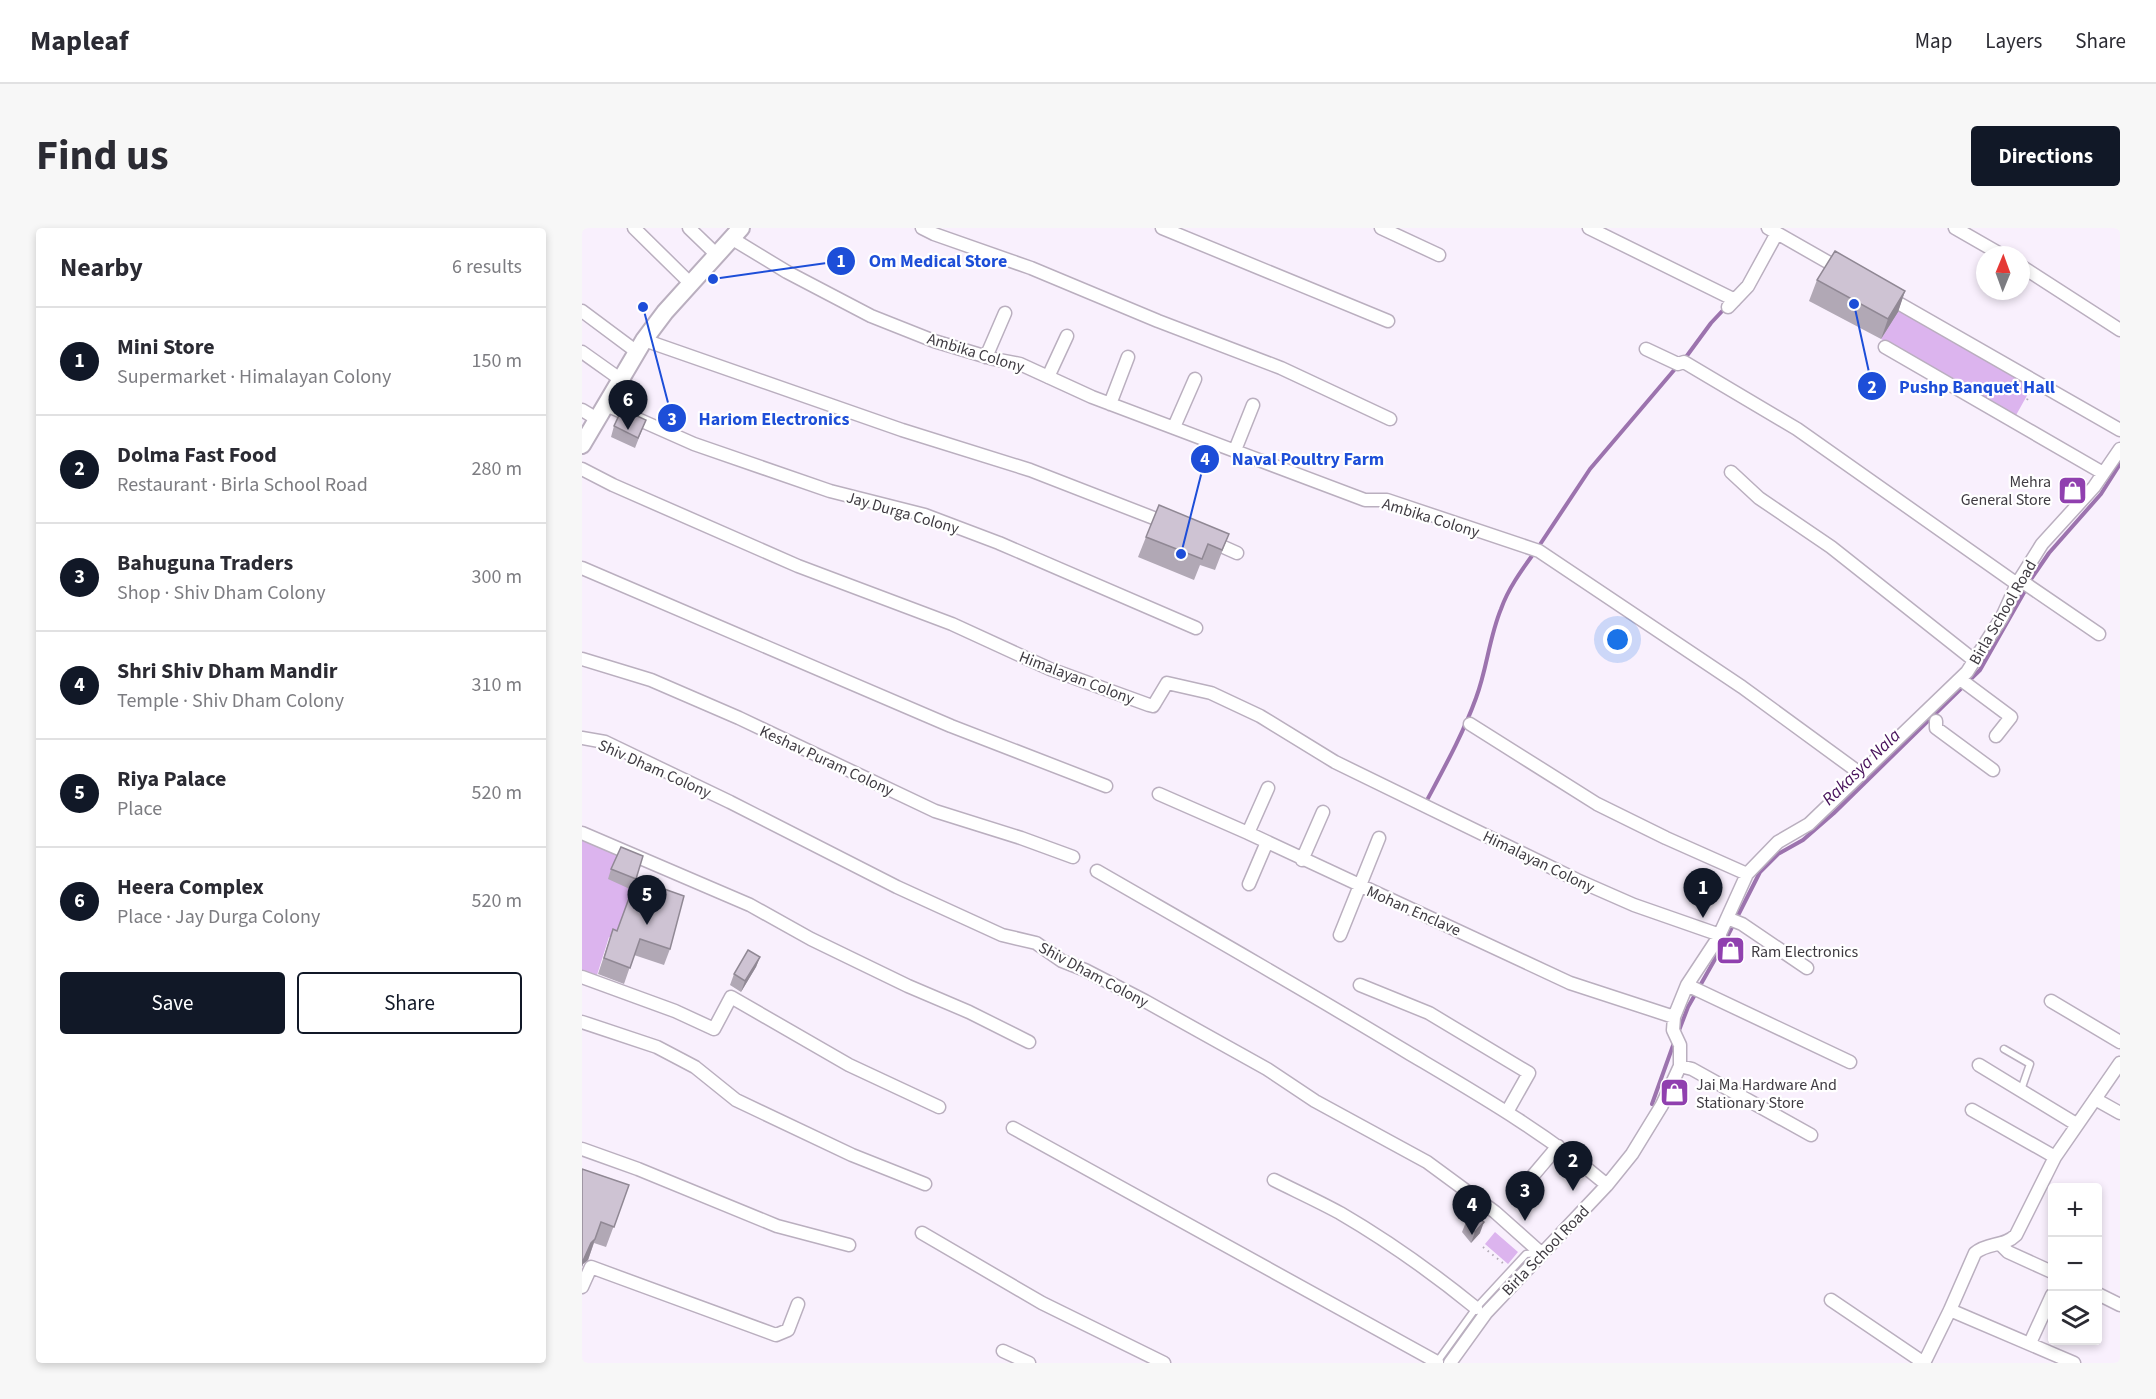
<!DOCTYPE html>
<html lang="en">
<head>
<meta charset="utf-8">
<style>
  :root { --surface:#fff; --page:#f7f7f7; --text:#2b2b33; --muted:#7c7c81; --line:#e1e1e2; --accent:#111827 }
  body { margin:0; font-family:"Source Sans 3",sans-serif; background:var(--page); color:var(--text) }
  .controls { position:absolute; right:18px; bottom:18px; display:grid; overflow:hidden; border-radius:6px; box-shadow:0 3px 9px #0003 }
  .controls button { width:54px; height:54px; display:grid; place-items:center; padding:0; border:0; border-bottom:2px solid var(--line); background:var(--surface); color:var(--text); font:30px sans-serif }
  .compass { position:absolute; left:1394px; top:18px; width:54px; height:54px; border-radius:50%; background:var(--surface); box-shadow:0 3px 9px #0003; rotate:1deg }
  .you { position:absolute; left:1036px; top:412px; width:21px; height:21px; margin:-15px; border:4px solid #fff; border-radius:50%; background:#1a73e8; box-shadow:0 0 0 9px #1a73e833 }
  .badge { display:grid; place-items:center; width:39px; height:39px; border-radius:50%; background:var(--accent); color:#fff; font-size:20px; font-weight:700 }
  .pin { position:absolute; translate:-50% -50px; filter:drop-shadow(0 2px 3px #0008) }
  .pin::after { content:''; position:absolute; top:32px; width:21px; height:18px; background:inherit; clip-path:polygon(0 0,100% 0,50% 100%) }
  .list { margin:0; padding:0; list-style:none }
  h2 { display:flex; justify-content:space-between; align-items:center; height:78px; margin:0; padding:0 24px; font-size:26px }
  h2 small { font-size:20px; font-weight:400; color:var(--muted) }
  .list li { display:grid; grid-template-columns:39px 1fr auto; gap:18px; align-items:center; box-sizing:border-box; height:108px; padding:0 24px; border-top:2px solid var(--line) }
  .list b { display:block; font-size:22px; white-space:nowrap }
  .list p { margin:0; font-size:20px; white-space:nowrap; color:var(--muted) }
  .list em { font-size:20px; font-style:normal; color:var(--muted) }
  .actions { display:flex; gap:12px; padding:18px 24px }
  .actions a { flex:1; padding:14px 0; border:2px solid var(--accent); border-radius:6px; text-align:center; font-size:21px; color:var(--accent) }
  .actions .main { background:var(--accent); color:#fff }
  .icon { flex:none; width:33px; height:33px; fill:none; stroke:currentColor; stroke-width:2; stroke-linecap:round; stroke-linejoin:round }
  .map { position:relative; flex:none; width:1538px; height:1135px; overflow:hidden; border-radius:6px }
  header { display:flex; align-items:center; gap:36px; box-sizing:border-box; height:84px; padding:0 30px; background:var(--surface); border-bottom:2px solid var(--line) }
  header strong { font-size:28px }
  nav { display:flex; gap:33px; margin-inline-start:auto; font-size:21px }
  .intro { display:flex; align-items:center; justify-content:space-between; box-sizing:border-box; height:144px; padding:0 36px }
  h1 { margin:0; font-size:42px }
  .button { padding:15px 27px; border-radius:6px; background:var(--accent); color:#fff; font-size:21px; font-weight:700 }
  main { display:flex; gap:36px; padding:0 36px }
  aside { flex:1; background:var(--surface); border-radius:6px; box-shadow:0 3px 9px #0003 }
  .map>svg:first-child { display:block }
  .green { fill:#dcb4ee }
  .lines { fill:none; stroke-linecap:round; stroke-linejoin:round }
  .stream { stroke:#9c73ae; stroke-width:4 }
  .lane-casing { stroke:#baafbf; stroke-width:9 }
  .street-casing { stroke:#baafbf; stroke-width:15 }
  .secondary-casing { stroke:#baafbf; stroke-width:20 }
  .path { stroke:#b3acb7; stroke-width:2; stroke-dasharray:1.5 4.5; stroke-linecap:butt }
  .lane { stroke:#fff; stroke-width:6 }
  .street { stroke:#fff; stroke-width:12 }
  .secondary { stroke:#fff; stroke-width:16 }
  .wall { fill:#b1a8b5 }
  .shaded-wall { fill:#908894 }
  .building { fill:#cec3d3; stroke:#908894; stroke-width:1.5 }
  .labels { text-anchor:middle; stroke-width:4.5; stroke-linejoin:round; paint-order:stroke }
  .street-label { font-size:16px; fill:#3f3b42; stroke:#fff }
  .poi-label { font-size:16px; fill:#3f3b42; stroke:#fff; text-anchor:start }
  .water-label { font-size:18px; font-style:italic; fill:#47115a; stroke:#fff }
  .leader { fill:none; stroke:#1d4ed8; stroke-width:2 }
  .callout-dot { fill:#1d4ed8; stroke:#fff; stroke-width:2 }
  .mark-label { font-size:18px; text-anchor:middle; font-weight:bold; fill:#fff }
  .callout-label { font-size:18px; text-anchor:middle; font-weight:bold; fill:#1d4ed8; stroke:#fff; stroke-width:4.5; stroke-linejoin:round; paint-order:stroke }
</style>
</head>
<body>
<header>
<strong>Mapleaf</strong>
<nav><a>Map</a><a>Layers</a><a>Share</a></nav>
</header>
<div class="intro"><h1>Find us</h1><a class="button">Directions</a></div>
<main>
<aside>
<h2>Nearby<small>6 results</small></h2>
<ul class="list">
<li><span class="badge">1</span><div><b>Mini Store</b><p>Supermarket · Himalayan Colony</p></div><em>150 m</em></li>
<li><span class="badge">2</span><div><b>Dolma Fast Food</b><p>Restaurant · Birla School Road</p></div><em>280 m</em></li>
<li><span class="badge">3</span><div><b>Bahuguna Traders</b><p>Shop · Shiv Dham Colony</p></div><em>300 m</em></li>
<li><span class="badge">4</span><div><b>Shri Shiv Dham Mandir</b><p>Temple · Shiv Dham Colony</p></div><em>310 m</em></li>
<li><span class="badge">5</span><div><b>Riya Palace</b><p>Place</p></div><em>520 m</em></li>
<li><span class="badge">6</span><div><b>Heera Complex</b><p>Place · Jay Durga Colony</p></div><em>520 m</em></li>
</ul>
<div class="actions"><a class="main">Save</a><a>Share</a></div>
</aside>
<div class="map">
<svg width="1538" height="1135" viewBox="0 0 1538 1135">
  <rect width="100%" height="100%" fill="#f9f0fd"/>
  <path class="green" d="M1316,80L1452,155L1433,189L1299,111Z
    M0,610L37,625L50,662L33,710L27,709L15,747L0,742Z
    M913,1004L936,1024L926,1036L903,1016Z"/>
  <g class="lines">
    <path class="stream" d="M1104,129L1129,95L1144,79
      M957,318L1008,241L1093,141
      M1447,354L1467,325L1519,266L1538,236
      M844,574C862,540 881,506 894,470C905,441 907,410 919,381C926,361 939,343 952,325
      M1096,805L1106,779L1141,717L1178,644L1196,626L1221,612L1252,585L1398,442L1444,361
      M1070,876L1093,812"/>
    <defs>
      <path id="lane" d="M1422,821L1448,836L1439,862
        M855,1134L894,1080L944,1026L956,1025"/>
      <path id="street" d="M52,0L109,56
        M107,0L134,26
        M340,0L352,6L449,40L576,93L699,140L808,191
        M580,0L806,93
        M799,0L857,27
        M1007,0L1153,72
        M1186,0L1258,41
        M1373,0L1420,27
        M149,10L205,44L289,88L352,113L412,131L438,136L510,169L783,272H805L957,323L1160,459L1279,546
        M1439,38L1538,102
        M1304,68L1538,202
        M1146,79L1166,58L1195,5
        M0,83L55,124
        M62,112L320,202L448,242L587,296
        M1303,119L1521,245
        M1064,121L1096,136L1102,134L1215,201L1435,356
        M0,124L38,151
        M404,129L423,85
        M466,149L485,108
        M528,176L546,129
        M24,177L112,216L248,263L343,287L417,315L614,400
        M0,182L15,191
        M592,199L613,151
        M653,222L671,177
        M0,241L31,257L216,338L370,396L468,441L567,477L571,478L573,475L585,455L629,465L678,488L753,534L995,652L1052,677L1138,707
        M1149,244L1177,270L1249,319L1393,433
        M628,313L655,325
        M0,340L369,498L524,558
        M1438,352L1517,406
        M0,431L69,452L157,490L353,583L439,610L491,629
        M1378,451L1429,489L1414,508
        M1354,493V500L1411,542
        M888,496L1015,576L1084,610L1165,646
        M0,510L23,514L148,574L315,659L420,707L454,715L480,733L503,742L563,773L685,841L733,873L845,934L913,984L959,1025
        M577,566L666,605L988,755L1092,789
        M0,605L168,677L229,711L326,758L387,784L447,814
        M666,605L686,560
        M720,632L741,584
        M515,643C619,703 723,762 825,824C894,865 964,905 1025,957
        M667,656L685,614
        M1145,690L1160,696L1225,740
        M758,707L797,610
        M0,749L93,783L132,801L149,769L267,837L357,879
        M778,757L847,785L947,845L925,884
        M1105,757L1268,834
        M1469,773L1538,814
        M0,794L75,819L113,839L154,872L270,927L343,956
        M1397,837L1494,896
        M1098,838L1110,841L1229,907
        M1513,871L1538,885
        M1390,882L1473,929
        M431,900L855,1134
        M0,921L56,941L195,998L267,1017
        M692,952C714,963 736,973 758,985C806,1013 851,1045 894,1080
        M943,957L976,918
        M340,1005L460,1075L582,1135
        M1418,1016L1426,1024L1470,1044
        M0,1059L9,1039L194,1107L206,1102L216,1076
        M1516,1066L1538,1077
        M1249,1072L1342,1135
        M1368,1082L1492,1135
        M1448,1115L1470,1067
        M421,1123L447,1135
        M868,1135L904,1085L1025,957L1050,926L1080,877L1098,838V817L1091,802L1092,789L1105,757L1136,710L1165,646L1196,614L1227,596L1385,444L1420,389L1435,356L1460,316L1512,259L1538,221
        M1342,1135L1368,1082L1393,1025C1406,1014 1422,1019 1434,1007L1473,929L1538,835"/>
      <path id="secondary" d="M0,217L62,112L83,84L159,0"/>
    </defs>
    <use href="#lane" class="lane-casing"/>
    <use href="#street" class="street-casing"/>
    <use href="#secondary" class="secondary-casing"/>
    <path class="path" d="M1445,172L1449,164
      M901,1019L922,1036"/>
    <use href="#lane" class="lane"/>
    <use href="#street" class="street"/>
    <use href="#secondary" class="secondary"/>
  </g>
  <path class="wall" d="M1235,52L1323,63L1316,84L1299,111L1227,73Z
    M64,192L53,220L29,209L32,198Z
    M647,306L633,342L618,337L612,352L556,329L564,309Z
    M61,628L50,662L26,651L29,641Z
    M31,701L88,721L82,737L52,727L42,756L16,746Z
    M178,729L174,739L159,764L148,757L152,746Z
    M0,941L47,957L24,1019L12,1015L6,1032L1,1036L0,1039V1043Z
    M884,994L898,1005L889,1015L880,1004Z"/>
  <path class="shaded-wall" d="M1323,63L1316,84L1299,111L1306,91Z
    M178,729L174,739L159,764L163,753Z
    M902,994L898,1005L889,1015L893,1004Z
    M13,1011L6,1032L1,1036L0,1039V1035L9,1015Z"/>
  <path class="building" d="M1253,23L1323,63L1306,91L1235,52Z
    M40,181L64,192L56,210L32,198Z
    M577,277L647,306L640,322L626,316L620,331L564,309Z
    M39,619L61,628L54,651L29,641Z
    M54,651L102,668L88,721L58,711L48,740L22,730L31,701L35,703Z
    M166,722L178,729L163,753L152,746Z
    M0,941L47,957L32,999L19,994L13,1011L9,1015L0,1035Z
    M892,986L902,994L893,1004L884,994Z"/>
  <defs>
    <symbol id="shop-square" viewBox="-11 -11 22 22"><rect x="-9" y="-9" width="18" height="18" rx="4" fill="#9040af" stroke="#fff"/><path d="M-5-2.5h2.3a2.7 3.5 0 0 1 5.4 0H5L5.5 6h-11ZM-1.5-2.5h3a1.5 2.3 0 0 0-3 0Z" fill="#fff"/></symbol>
  </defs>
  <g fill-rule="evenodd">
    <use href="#shop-square" x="1474" y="246" width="33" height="33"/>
    <use href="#shop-square" x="1132" y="706" width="33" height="33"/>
    <use href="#shop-square" x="1076" y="848" width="33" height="33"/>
  </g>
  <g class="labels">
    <g class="street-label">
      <text transform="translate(394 124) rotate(17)" y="6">Ambika Colony</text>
      <text transform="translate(321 284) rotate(16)" y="6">Jay Durga Colony</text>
      <text transform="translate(849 289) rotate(17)" y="6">Ambika Colony</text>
      <text transform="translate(1420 384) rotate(-60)" y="6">Birla School Road</text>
      <text transform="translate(495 449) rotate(21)" y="6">Himalayan Colony</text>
      <text transform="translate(245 532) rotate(25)" y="6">Keshav Puram Colony</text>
      <text transform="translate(73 540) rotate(24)" y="6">Shiv Dham Colony</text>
      <text transform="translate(957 633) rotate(26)" y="6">Himalayan Colony</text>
      <text transform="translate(832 682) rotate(24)" y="6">Mohan Enclave</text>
      <text transform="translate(512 746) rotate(28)" y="6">Shiv Dham Colony</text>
      <text transform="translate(963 1022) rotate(-46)" y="6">Birla School Road</text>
    </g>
    <g class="poi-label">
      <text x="1469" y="259" text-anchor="end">Mehra<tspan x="1469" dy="18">General Store</tspan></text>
      <text x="1169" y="729">Ram Electronics</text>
      <text x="1114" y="862">Jai Ma Hardware And<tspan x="1114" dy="18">Stationary Store</tspan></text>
    </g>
    <g class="water-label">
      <text transform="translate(1279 539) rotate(-44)" y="6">Rakasya Nala</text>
    </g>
  </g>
  <path class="leader" d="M131 51L259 33M1272 76L1290 158M61 79L90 190M599 326L623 231"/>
  <g class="callout-dot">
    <circle cx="131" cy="51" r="6"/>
    <circle cx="1272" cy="76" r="6"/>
    <circle cx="61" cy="79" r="6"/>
    <circle cx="599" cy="326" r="6"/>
    <circle cx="259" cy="33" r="15"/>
    <circle cx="1290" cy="158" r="15"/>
    <circle cx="90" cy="190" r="15"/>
    <circle cx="623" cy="231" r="15"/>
  </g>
  <g class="mark-label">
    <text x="259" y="39">1</text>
    <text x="1290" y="165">2</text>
    <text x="90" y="197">3</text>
    <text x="623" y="237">4</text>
  </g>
  <g class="callout-label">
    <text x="356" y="39">Om Medical Store</text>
    <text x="1395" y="165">Pushp Banquet Hall</text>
    <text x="192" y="197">Hariom Electronics</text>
    <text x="726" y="237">Naval Poultry Farm</text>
  </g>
</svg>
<div class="controls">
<button>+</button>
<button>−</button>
<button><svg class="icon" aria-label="layers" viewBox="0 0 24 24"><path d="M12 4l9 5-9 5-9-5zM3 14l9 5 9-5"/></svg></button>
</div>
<svg class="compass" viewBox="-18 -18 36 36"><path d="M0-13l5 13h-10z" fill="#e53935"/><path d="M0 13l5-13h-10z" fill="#7c7c81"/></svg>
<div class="you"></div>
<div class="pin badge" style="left:1121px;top:690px">1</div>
<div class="pin badge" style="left:991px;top:963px">2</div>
<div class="pin badge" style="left:943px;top:993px">3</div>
<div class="pin badge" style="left:890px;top:1007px">4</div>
<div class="pin badge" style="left:65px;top:697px">5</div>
<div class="pin badge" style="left:46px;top:202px">6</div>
</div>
</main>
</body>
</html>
